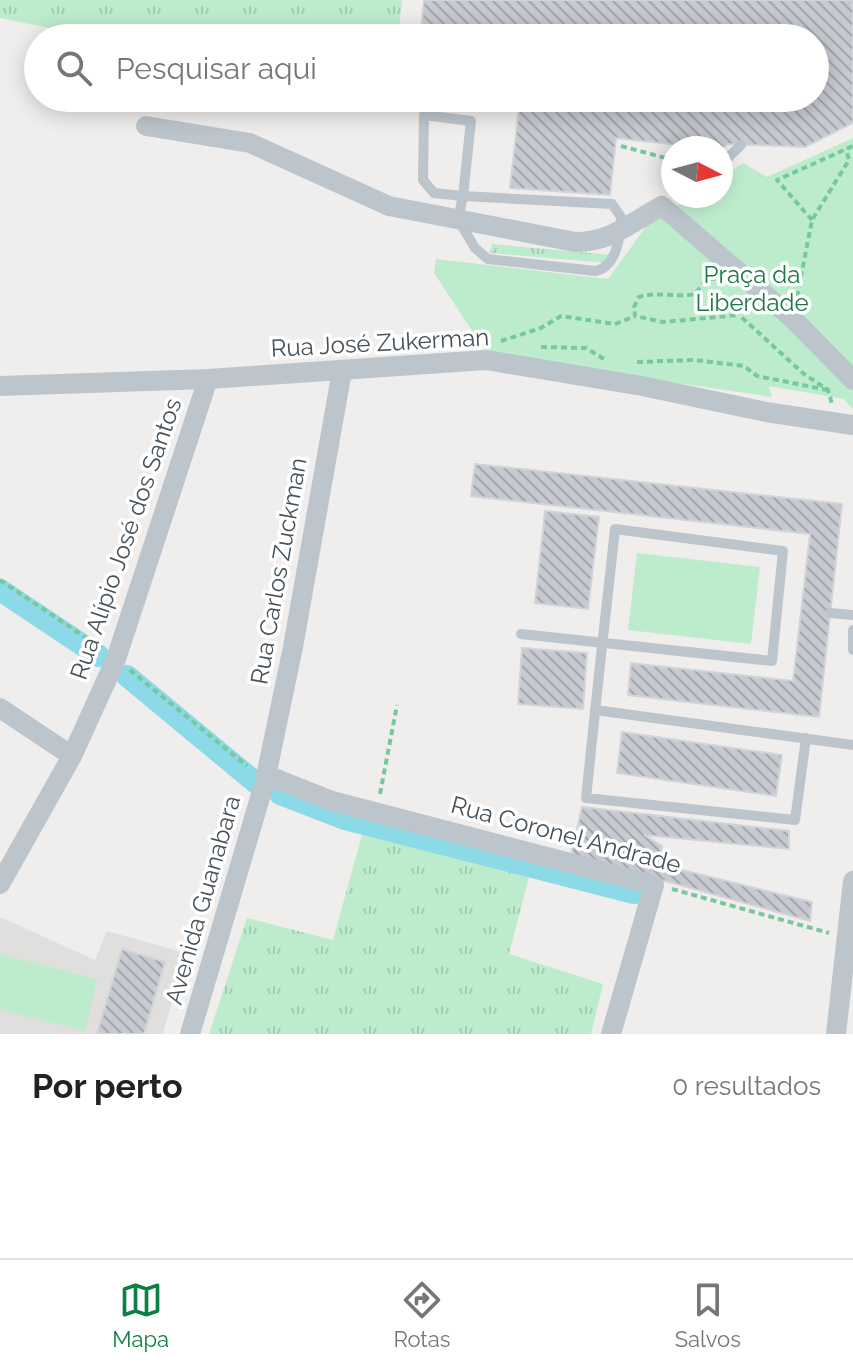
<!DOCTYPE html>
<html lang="pt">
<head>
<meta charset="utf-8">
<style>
  :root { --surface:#fff; --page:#f6f6f6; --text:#222; --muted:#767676; --line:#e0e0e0; --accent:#0b8043 }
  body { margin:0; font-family:Raleway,sans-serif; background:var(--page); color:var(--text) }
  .compass { position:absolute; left:661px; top:136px; width:72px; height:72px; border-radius:50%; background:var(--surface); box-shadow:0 4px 20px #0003; rotate:96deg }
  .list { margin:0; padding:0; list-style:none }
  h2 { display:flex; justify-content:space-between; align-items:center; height:104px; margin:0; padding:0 32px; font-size:34px }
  h2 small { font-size:26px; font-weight:400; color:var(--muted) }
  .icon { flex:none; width:44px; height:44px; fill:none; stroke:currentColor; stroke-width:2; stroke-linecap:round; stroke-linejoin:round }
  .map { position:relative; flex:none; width:853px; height:1034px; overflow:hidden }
  .search { position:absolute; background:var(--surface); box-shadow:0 4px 20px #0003; left:24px; right:24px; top:24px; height:88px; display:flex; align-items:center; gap:20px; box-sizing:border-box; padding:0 28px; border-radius:44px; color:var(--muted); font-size:30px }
  .sheet { height:224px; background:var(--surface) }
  nav { display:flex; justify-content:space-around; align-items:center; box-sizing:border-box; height:112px; border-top:2px solid var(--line); background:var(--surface); font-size:22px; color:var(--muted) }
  nav a { display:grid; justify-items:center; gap:4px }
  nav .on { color:var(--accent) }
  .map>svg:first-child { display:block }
  .education { fill:#e1dede }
  .grass { fill:url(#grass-tufts) }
  .park { fill:#bdeccd }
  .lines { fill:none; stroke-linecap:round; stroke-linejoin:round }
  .canal { stroke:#8cd9e7; stroke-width:22 }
  .building { fill:url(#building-back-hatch); stroke:#d1d4d8; stroke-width:2 }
  .path { stroke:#77c89c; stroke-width:4; stroke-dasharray:6 4; stroke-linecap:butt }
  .service { stroke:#bcc5cc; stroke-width:10 }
  .minor { stroke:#bcc5cc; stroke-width:20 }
  .labels { text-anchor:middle; stroke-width:7; stroke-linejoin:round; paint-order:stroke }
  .park-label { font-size:24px; fill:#1b7744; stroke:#fff }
  .street-label { font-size:24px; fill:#465159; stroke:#fff }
</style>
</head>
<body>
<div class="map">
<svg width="853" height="1034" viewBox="0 0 853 1034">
  <defs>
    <pattern id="grass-tufts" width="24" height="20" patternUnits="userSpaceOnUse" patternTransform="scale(2)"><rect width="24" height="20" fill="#bdeccd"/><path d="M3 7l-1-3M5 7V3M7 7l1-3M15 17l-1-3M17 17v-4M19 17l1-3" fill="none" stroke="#a4ccb2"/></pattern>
    <pattern id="building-back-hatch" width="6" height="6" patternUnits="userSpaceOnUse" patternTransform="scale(2)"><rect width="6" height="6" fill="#c7cad0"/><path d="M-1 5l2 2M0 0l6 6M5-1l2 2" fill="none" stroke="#a3a6ac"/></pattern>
  </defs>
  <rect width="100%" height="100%" fill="#f0eded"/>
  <path class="education" d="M0,917L95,960L107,931L185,953L163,1034H0Z"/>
  <path class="grass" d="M0,0H402L398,38H99L0,18Z
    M492,244L612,255L608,263L490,253Z
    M363,831L529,877L509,954L603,984L591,1034H209L247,918L333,940Z"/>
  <path class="park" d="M853,138V409L844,399L769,386L772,397L488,355L434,273L436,259L608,279L647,225L691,196H721V178L743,163L767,177Z
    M637,553L760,567L751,644L628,630Z
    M0,954L97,979L85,1031L0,1010Z"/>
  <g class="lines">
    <path class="canal" d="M0,590L99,656
      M127,676L255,782
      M280,794L345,819L634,893"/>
  </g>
  <path class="building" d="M424,0H853V123L805,147L727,144L721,150L616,138L610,195L510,188L519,107L438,98H815V38H420Z
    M475,464L842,504L819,717L628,695L631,663L793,681L810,534L471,496Z
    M545,511L599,517L588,609L535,603Z
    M522,648L587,653L583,709L518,704Z
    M622,732L782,755L776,796L617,773Z
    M582,807L789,831V849L644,835L662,846L658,864L812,902L810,921L571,855Z
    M122,949L165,962L144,1034H97Z"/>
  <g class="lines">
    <path class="path" d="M621,146L673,160
      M812,220L777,180L853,146
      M716,278L706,280L695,294C676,298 656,291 639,297L634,307L635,316L663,322L739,315
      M797,297L812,220L849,160L846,149
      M737,299L739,315L804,374L828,390L832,404
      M501,341L541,328L561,316L615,324L635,316
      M541,347L586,348L604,359
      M637,362L695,360L744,366L757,376L828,390
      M0,580L101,648
      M130,670L247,766
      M380,794L397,705
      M672,889L829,933"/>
    <path class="service" d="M424,115L471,121L463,196L434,193L423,180Z
      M721,164L741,145
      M463,196L612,204L621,217C621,236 616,268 595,271L488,259L475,248L458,219Z
      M830,613L853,615
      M853,630V650
      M521,634L772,661L783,551L615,529C605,619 595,708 586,798L795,820L806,738
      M595,710L853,745"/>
    <path class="minor" d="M146,126L250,143L389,206L575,242C612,242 631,222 662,206L793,319L853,380
      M0,386L208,379L486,360L642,386L766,412L853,425
      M0,708L72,756
      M274,778L332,801L654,885L611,1034
      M0,884L72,756L116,659L208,379
      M190,1034L265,781L293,647L342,371
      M836,1034L853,881"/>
  </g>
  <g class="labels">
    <g class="park-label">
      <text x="752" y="283">Praça da<tspan x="752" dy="28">Liberdade</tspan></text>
    </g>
    <g class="street-label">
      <text transform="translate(380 343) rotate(-3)" y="8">Rua José Zukerman</text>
      <text transform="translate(126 539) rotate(-71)" y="8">Rua Alípio José dos Santos</text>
      <text transform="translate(279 571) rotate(-80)" y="8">Rua Carlos Zuckman</text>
      <text transform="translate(566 835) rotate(15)" y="8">Rua Coronel Andrade</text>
      <text transform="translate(203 900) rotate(-74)" y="8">Avenida Guanabara</text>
    </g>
  </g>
</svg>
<svg class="compass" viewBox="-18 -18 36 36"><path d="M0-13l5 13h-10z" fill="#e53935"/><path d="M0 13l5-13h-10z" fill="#767676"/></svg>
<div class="search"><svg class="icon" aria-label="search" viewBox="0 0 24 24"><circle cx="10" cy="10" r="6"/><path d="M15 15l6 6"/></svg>Pesquisar aqui</div>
</div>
<section class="sheet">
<h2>Por perto<small>0 resultados</small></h2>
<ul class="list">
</ul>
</section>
<nav>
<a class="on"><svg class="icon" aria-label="map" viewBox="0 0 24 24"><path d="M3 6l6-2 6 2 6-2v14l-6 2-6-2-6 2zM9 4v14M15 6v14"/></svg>Mapa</a>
<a><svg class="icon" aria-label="directions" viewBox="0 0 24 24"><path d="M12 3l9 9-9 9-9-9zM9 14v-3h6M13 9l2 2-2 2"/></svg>Rotas</a>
<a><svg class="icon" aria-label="saved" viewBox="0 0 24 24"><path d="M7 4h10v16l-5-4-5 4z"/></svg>Salvos</a>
</nav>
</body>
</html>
